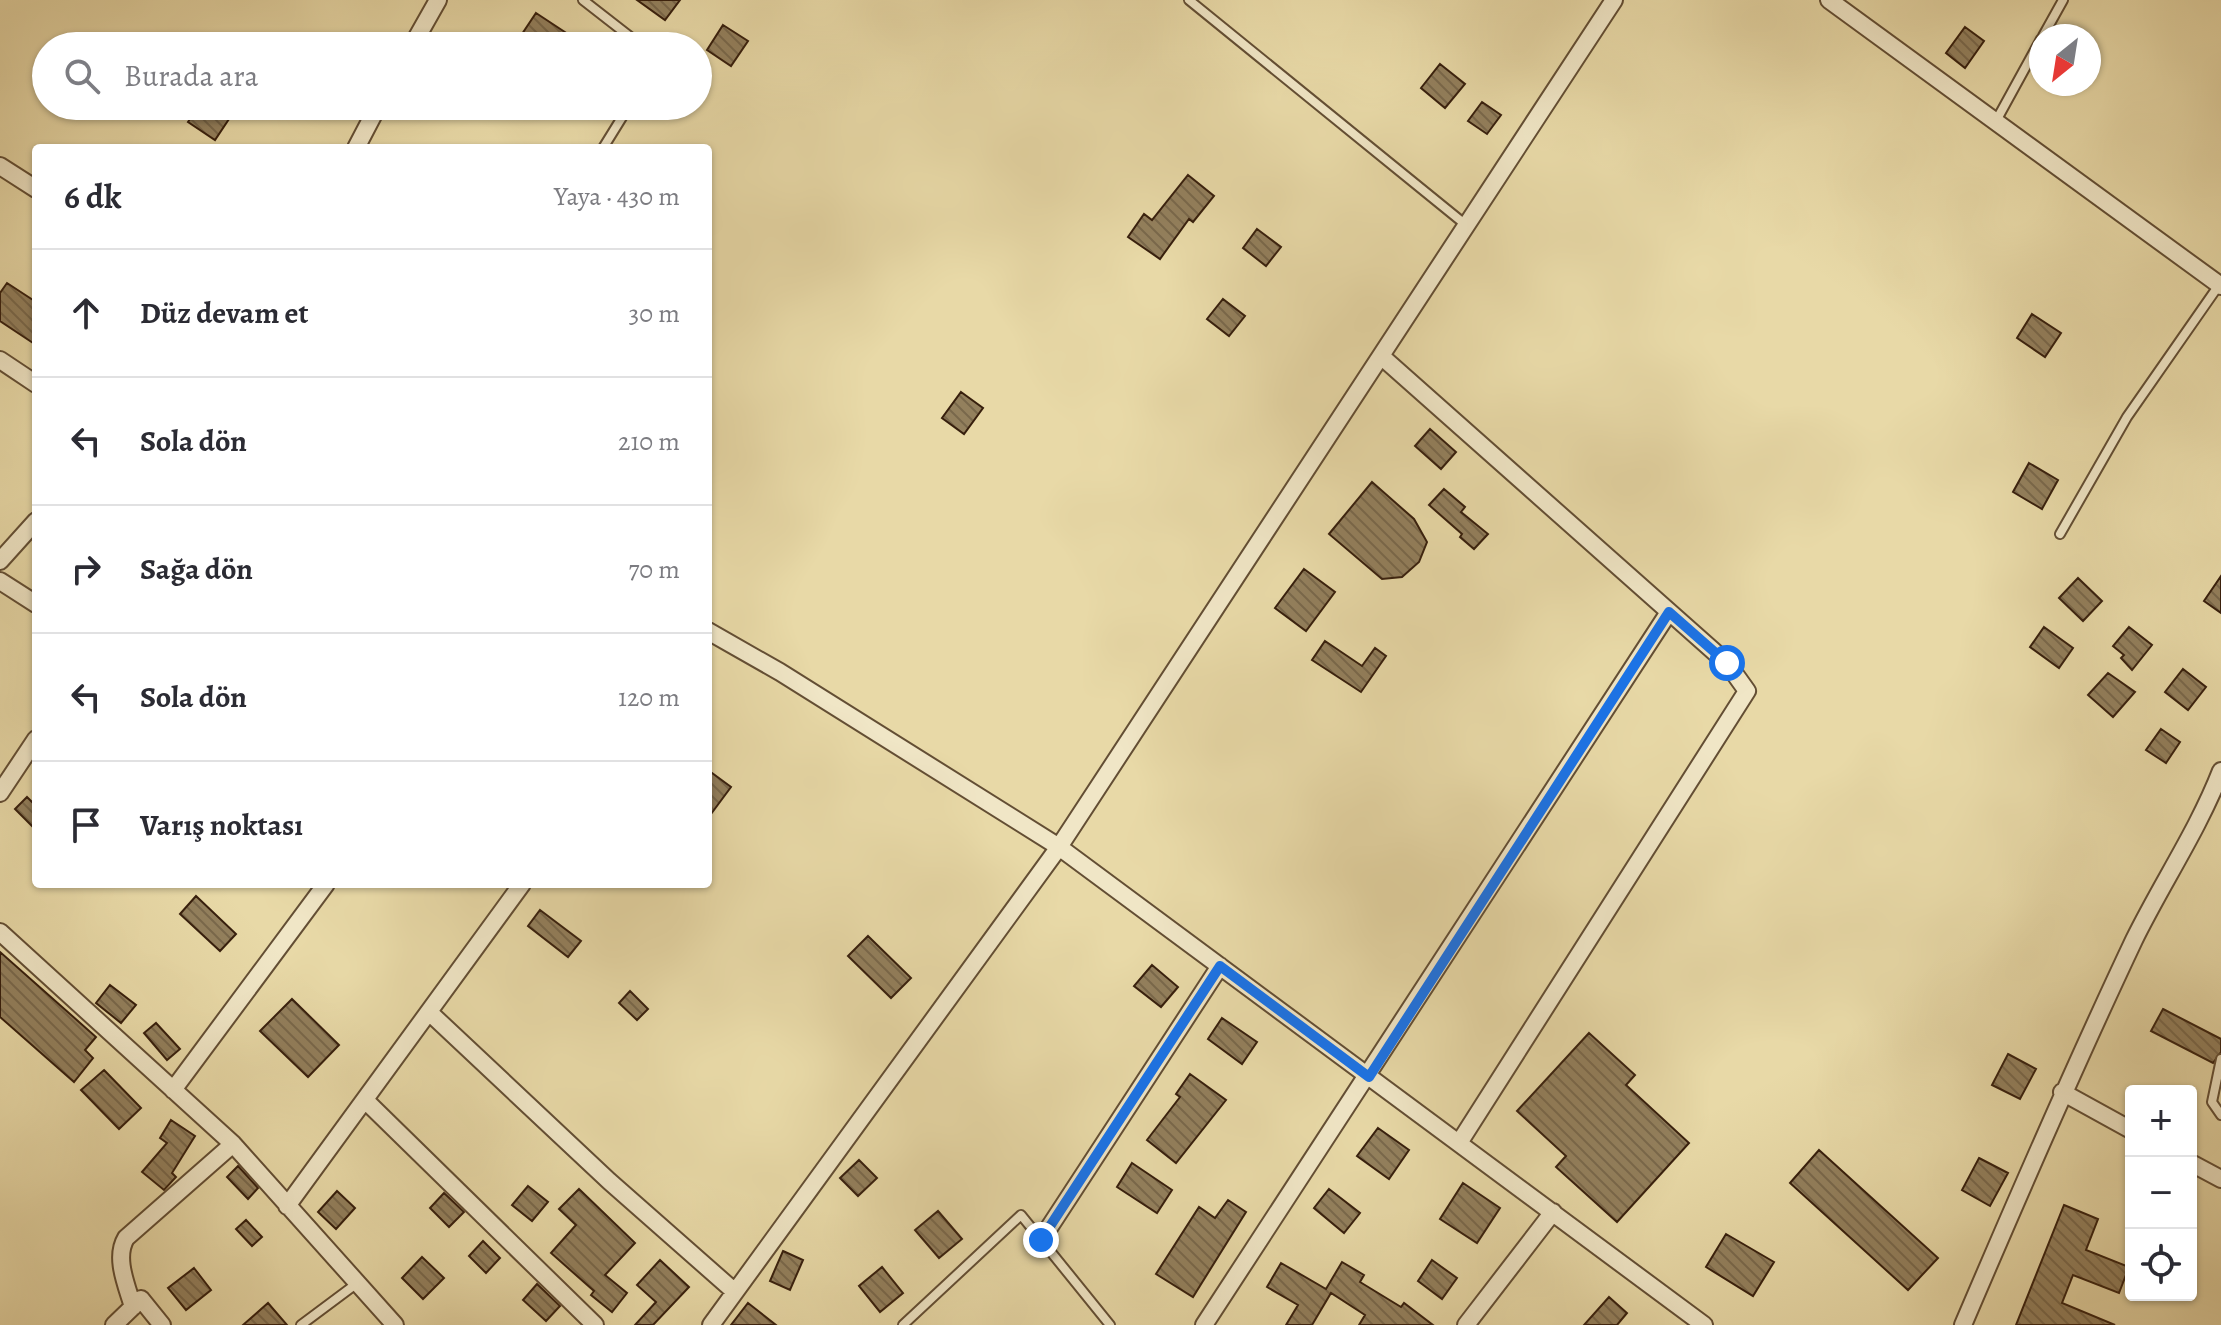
<!DOCTYPE html>
<html lang="tr">
<head>
<meta charset="utf-8">
<style>
  :root { --surface:#fff; --page:#f2f2f3; --text:#2b2b33; --muted:#7c7c81; --line:#e1e1e2 }
  body { margin:0; font-family:Alegreya,serif; background:var(--page); color:var(--text) }
  .controls { position:absolute; right:24px; bottom:24px; display:grid; overflow:hidden; border-radius:8px; box-shadow:0 2px 6px #0004 }
  .controls button { width:72px; height:72px; display:grid; place-items:center; padding:0; border:0; border-bottom:2px solid var(--line); background:var(--surface); color:var(--text); font:40px sans-serif }
  .compass { position:absolute; left:2029px; top:24px; width:72px; height:72px; border-radius:50%; background:var(--surface); box-shadow:0 2px 6px #0004; rotate:210deg }
  .stop { position:absolute; width:24px; height:24px; margin:-18px; border:6px solid #1a73e8; border-radius:50%; background:#fff }
  .stop.end { background:#1a73e8; border-color:#fff; box-shadow:0 2px 8px #0008 }
  .list { margin:0; padding:0; list-style:none }
  h2 { display:flex; justify-content:space-between; align-items:center; height:104px; margin:0; padding:0 32px; font-size:34px }
  h2 small { font-size:26px; font-weight:400; color:var(--muted) }
  .list li { display:grid; grid-template-columns:52px 1fr auto; gap:24px; align-items:center; box-sizing:border-box; height:128px; padding:0 32px; border-top:2px solid var(--line) }
  .list b { display:block; font-size:30px; white-space:nowrap }
  .list em { font-size:26px; font-style:normal; color:var(--muted) }
  .icon { flex:none; width:44px; height:44px; fill:none; stroke:currentColor; stroke-width:2; stroke-linecap:round; stroke-linejoin:round }
  .map { position:relative; flex:none; width:2221px; height:1325px; overflow:hidden }
  .search { position:absolute; background:var(--surface); box-shadow:0 2px 6px #0004; left:32px; top:32px; width:680px; height:88px; display:flex; align-items:center; gap:20px; box-sizing:border-box; padding:0 28px; border-radius:44px; color:var(--muted); font-size:30px }
  .panel { position:absolute; background:var(--surface); box-shadow:0 2px 6px #0004; left:32px; top:144px; width:680px; height:744px; border-radius:8px }
  .map>svg:first-child { display:block }
  .building { fill:url(#building-back-hatch); stroke:#371f0d; stroke-width:2 }
  .lines { fill:none; stroke-linecap:round; stroke-linejoin:round }
  .lane-casing { stroke:#634e34; stroke-width:12 }
  .street-casing { stroke:#634e34; stroke-width:20 }
  .lane { stroke:#f0e6c6; stroke-width:8 }
  .street { stroke:#f0e6c6; stroke-width:16 }
  .route { stroke:#1a73e8; stroke-width:10 }
</style>
</head>
<body>
<div class="map">
<svg width="2221" height="1325" viewBox="0 0 2221 1325">
  <defs>
    <pattern id="building-back-hatch" width="6" height="6" patternUnits="userSpaceOnUse" patternTransform="scale(2)"><rect width="6" height="6" fill="#93805d"/><path d="M-1 5l2 2M0 0l6 6M5-1l2 2" fill="none" stroke="#79684b"/></pattern>
  </defs>
  <rect width="100%" height="100%" fill="#e8d9a7"/>
  <filter id="stains"><feTurbulence type="fractalNoise" baseFrequency=".0025" numOctaves="4"/><feColorMatrix values="0 0 0 0 .2 0 0 0 0 .09 0 0 0 0 .02 0 0 0 .5 -.17"/></filter>
  <radialGradient id="worn" r=".72"><stop offset=".6" stop-color="#630" stop-opacity="0"/><stop offset="1" stop-color="#630" stop-opacity=".3"/></radialGradient>
  <path class="building" d="M637,0H680L665,20Z
    M536,13L586,46H526L518,40Z
    M723,25L748,41L731,66L707,50Z
    M1965,27L1984,41L1965,68L1946,53Z
    M1440,64L1465,84L1445,108L1421,88Z
    M1482,102L1501,115L1487,134L1468,121Z
    M199,106H211L229,119L215,140L188,122Z
    M1188,175L1214,196L1193,222L1189,219L1160,259L1128,237L1144,214L1152,220Z
    M1257,229L1281,247L1266,266L1243,248Z
    M7,283L36,302V345L0,321V293Z
    M1223,299L1245,316L1229,336L1207,319Z
    M2032,314L2061,333L2045,357L2017,338Z
    M961,392L983,408L964,434L942,418Z
    M1430,429L1456,452L1441,469L1415,446Z
    M2029,463L2058,480L2042,509L2013,492Z
    M1372,482L1414,519L1427,542L1419,562L1402,577L1382,579L1329,534Z
    M1444,489L1465,507L1461,512L1488,534L1474,549L1460,537L1462,534L1429,505Z
    M1304,569L1335,592L1306,631L1275,608Z
    M2221,576V613L2204,601Z
    M2078,578L2102,601L2083,621L2059,598Z
    M2044,627L2073,648L2059,668L2030,647Z
    M2129,627L2152,645L2132,670L2121,658L2124,655L2113,646Z
    M1325,641L1362,666L1375,648L1386,656L1361,692L1312,660Z
    M2183,669L2206,687L2188,710L2165,692Z
    M2108,673L2135,692L2113,717L2088,695Z
    M2161,729L2180,742L2166,763L2146,750Z
    M708,770L731,787L708,818Z
    M27,797L36,806V830L15,809Z
    M196,896L236,934L220,951L180,914Z
    M540,910L581,941L568,957L528,926Z
    M868,936L911,978L891,998L848,956Z
    M0,952L96,1037L85,1050L93,1058L74,1082L0,1017Z
    M1152,965L1178,987L1161,1007L1134,986Z
    M110,985L136,1005L121,1023L96,1003Z
    M630,991L648,1009L637,1020L619,1003Z
    M292,999L339,1045L308,1077L260,1031Z
    M2163,1009L2221,1039V1052L2213,1063L2151,1031Z
    M1222,1018L1257,1042L1242,1064L1208,1039Z
    M156,1023L180,1049L167,1060L144,1033Z
    M1589,1033L1635,1075L1626,1085L1689,1143L1617,1222L1556,1167L1566,1156L1517,1111Z
    M2008,1054L2036,1069L2020,1099L1992,1085Z
    M104,1070L141,1108L119,1129L81,1090Z
    M1190,1074L1226,1100L1176,1163L1147,1140L1180,1097L1176,1094Z
    M171,1120L195,1136L172,1173L176,1177L164,1190L142,1172L167,1143L160,1138Z
    M1378,1128L1409,1150L1389,1179L1357,1156Z
    M1819,1150L1938,1258L1908,1290L1790,1183Z
    M1979,1158L2008,1173L1990,1206L1962,1190Z
    M859,1160L877,1178L858,1196L840,1178Z
    M1132,1163L1172,1190L1157,1213L1117,1187Z
    M238,1166L258,1188L248,1199L227,1177Z
    M1463,1183L1500,1208L1477,1243L1440,1219Z
    M528,1186L548,1202L532,1221L512,1205Z
    M579,1189L635,1243L605,1275L627,1293L612,1312L591,1295L594,1291L551,1253L576,1225L559,1209Z
    M1329,1189L1360,1213L1344,1233L1314,1208Z
    M337,1191L355,1208L336,1229L318,1212Z
    M444,1193L464,1212L449,1227L430,1208Z
    M1228,1200L1246,1212L1193,1297L1156,1274L1199,1207L1215,1218Z
    M2064,1205L2098,1219L2086,1250L2129,1267L2119,1293L2073,1275L2062,1303L2115,1325H2016Z
    M938,1211L962,1239L939,1258L915,1230Z
    M246,1220L262,1237L252,1246L236,1229Z
    M1726,1234L1774,1262L1753,1296L1706,1267Z
    M483,1241L500,1258L486,1273L469,1256Z
    M783,1251L803,1260L790,1290L770,1281Z
    M422,1257L444,1278L423,1299L402,1278Z
    M660,1260L689,1287L653,1325H635L656,1302L637,1285Z
    M1432,1260L1457,1278L1442,1299L1418,1281Z
    M1342,1262L1364,1275L1360,1282L1401,1307L1404,1303L1433,1325H1359L1365,1315L1331,1293L1312,1325H1286L1298,1305L1267,1287L1281,1263L1326,1289Z
    M882,1267L903,1293L880,1312L859,1286Z
    M194,1268L211,1290L186,1310L168,1288Z
    M537,1284L560,1306L546,1321L523,1300Z
    M1609,1297L1627,1313L1617,1325H1584Z
    M268,1303L287,1325H243Z
    M748,1303L776,1325H731Z"/>
  <g class="lines">
    <defs>
      <path id="lane" d="M583,0L642,46
        M1189,0L1466,225
        M2043,36L2063,0
        M1996,121L2041,39
        M603,148L629,106
        M2060,534L2127,417L2219,285
        M2221,1059L2212,1102L2221,1115
        M301,1325L356,1284
        M903,1325L1021,1215L1110,1325"/>
      <path id="street" d="M1829,0L2221,286
        M412,46L438,0
        M356,148L378,106
        M0,166L36,189
        M1381,356L1727,663L1747,691L1459,1143
        M0,360L36,384
        M0,561L36,521
        M0,581L36,604
        M708,631L780,672L1059,847L1704,1325
        M0,793L36,739
        M0,932L233,1144L395,1325
        M429,1012L609,1181L735,1292
        M173,1090L326,884
        M2062,1092L2131,1130
        M365,1100L595,1325
        M2191,1163L2221,1179
        M287,1206L522,884
        M1041,1240L1220,966
        M133,1307C127,1286 114,1258 126,1238L233,1144
        M114,1325L141,1299L162,1325
        M711,1325L1059,847L1614,0
        M1204,1325L1669,612
        M1466,1325L1553,1212
        M1963,1325C2018,1196 2074,1067 2134,940C2162,883 2198,830 2221,771"/>
    </defs>
    <use href="#lane" class="lane-casing"/>
    <use href="#street" class="street-casing"/>
    <use href="#lane" class="lane"/>
    <use href="#street" class="street"/>
  </g>
  <g class="lines">
    <path class="route" d="M1041,1240L1220,966L1369,1077L1669,612L1727,663"/>
  </g>
  <rect width="100%" height="100%" filter="url(#stains)"/>
  <rect width="100%" height="100%" fill="url(#worn)"/>
</svg>
<div class="controls">
<button>+</button>
<button>−</button>
<button><svg class="icon" aria-label="locate" viewBox="0 0 24 24"><circle cx="12" cy="12" r="6"/><path d="M12 2v4M12 18v4M2 12h4M18 12h4"/></svg></button>
</div>
<svg class="compass" viewBox="-18 -18 36 36"><path d="M0-13l5 13h-10z" fill="#e53935"/><path d="M0 13l5-13h-10z" fill="#7c7c81"/></svg>
<div class="stop" style="left:1727px;top:663px"></div>
<div class="stop end" style="left:1041px;top:1240px"></div>
<div class="search"><svg class="icon" aria-label="search" viewBox="0 0 24 24"><circle cx="10" cy="10" r="6"/><path d="M15 15l6 6"/></svg>Burada ara</div>
<section class="panel">
<h2>6 dk<small>Yaya · 430 m</small></h2>
<ul class="list">
<li><svg class="icon" aria-label="ahead" viewBox="0 0 24 24"><path d="M12 20V5M6 11l6-6 6 6"/></svg><div><b>Düz devam et</b></div><em>30 m</em></li>
<li><svg class="icon" aria-label="left" viewBox="0 0 24 24"><path d="M17 20v-9H6M10 6l-5 5 5 5"/></svg><div><b>Sola dön</b></div><em>210 m</em></li>
<li><svg class="icon" aria-label="right" viewBox="0 0 24 24"><path d="M7 20v-9h11M14 6l5 5-5 5"/></svg><div><b>Sağa dön</b></div><em>70 m</em></li>
<li><svg class="icon" aria-label="left" viewBox="0 0 24 24"><path d="M17 20v-9H6M10 6l-5 5 5 5"/></svg><div><b>Sola dön</b></div><em>120 m</em></li>
<li><svg class="icon" aria-label="arrive" viewBox="0 0 24 24"><path d="M6 21V4h12l-3 4 3 4H6"/></svg><div><b>Varış noktası</b></div></li>
</ul>
</section>
</div>
</body>
</html>
